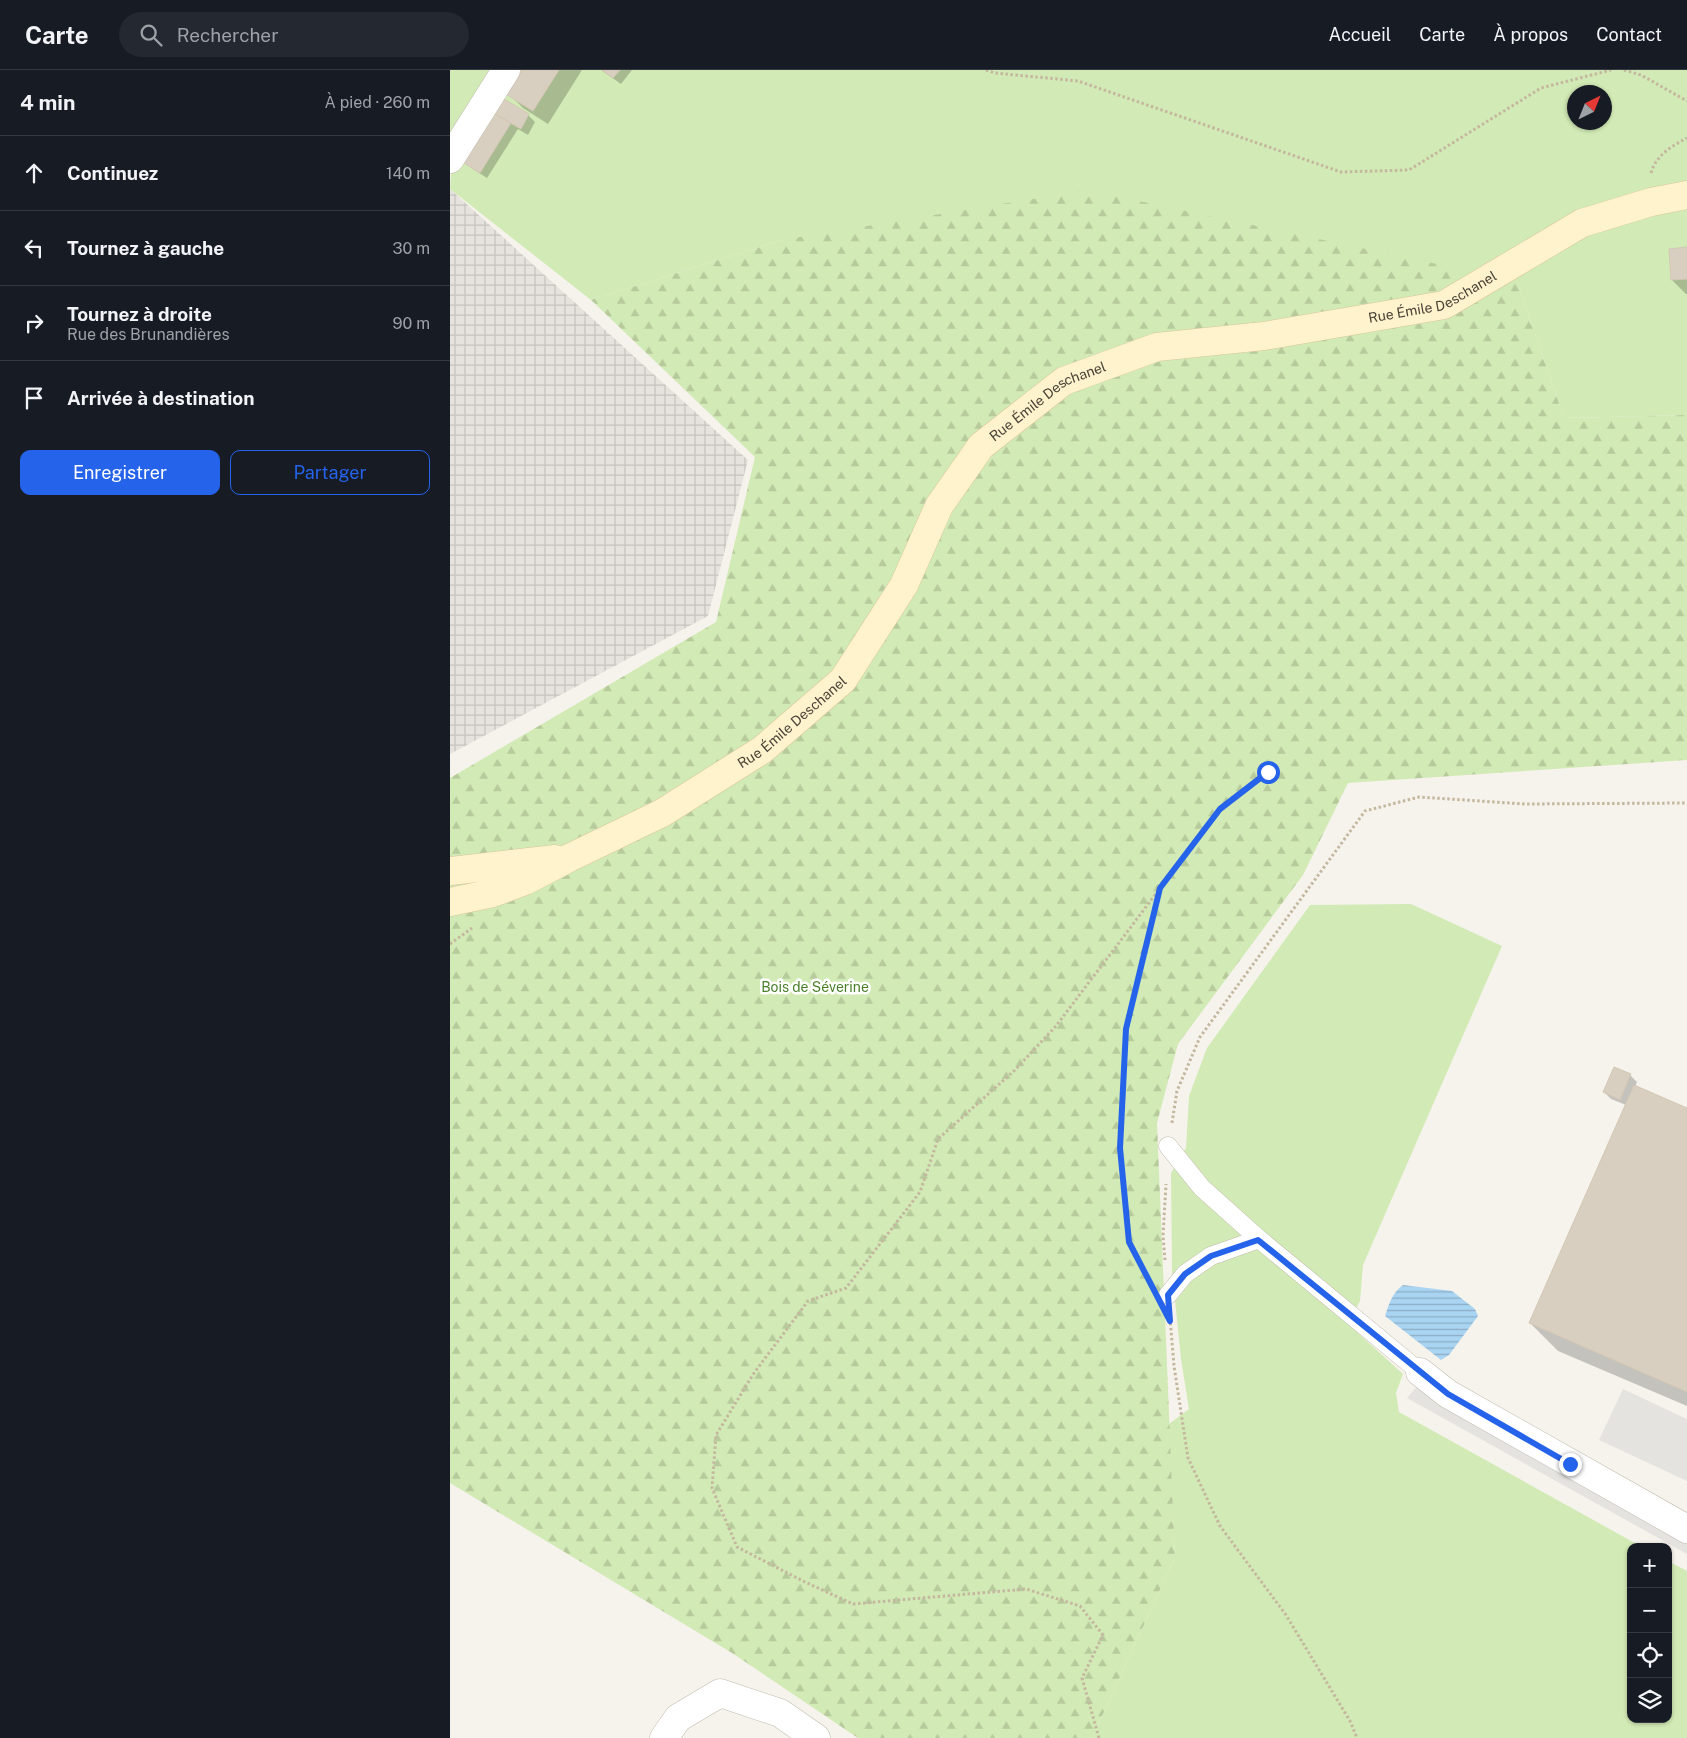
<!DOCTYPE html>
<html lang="fr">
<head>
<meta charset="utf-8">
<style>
  :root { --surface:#171b24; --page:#242831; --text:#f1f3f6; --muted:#9ea1a6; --line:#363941; --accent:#2563eb }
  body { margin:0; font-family:"Public Sans",sans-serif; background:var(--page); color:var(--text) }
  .controls { position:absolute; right:15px; bottom:15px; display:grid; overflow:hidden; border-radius:10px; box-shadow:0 1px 4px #0004 }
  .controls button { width:45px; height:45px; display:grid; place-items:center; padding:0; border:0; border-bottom:1px solid var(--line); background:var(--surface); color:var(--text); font:25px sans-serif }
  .compass { position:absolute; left:1117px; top:15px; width:45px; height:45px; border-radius:50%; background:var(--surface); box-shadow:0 1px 4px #0004; rotate:43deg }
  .stop { position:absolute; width:15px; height:15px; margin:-11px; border:4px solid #2563eb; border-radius:50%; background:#fff }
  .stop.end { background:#2563eb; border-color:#fff; box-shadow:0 1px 5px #0008 }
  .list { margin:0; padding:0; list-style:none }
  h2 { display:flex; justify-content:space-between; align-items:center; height:65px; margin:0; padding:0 20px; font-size:21px }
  h2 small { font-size:16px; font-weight:400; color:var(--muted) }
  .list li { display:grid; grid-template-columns:32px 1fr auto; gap:15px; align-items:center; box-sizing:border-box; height:75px; padding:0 20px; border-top:1px solid var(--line) }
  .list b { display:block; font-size:19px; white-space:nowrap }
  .list p { margin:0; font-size:16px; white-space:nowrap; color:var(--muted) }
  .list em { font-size:16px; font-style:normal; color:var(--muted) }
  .actions { display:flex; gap:10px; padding:15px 20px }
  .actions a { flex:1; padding:11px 0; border:1px solid var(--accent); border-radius:10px; text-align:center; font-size:18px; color:var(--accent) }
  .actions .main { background:var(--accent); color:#fff }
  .icon { flex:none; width:28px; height:28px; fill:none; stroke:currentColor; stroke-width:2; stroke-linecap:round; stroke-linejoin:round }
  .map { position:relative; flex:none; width:1237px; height:1668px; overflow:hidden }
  header { display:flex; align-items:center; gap:30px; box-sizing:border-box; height:70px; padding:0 25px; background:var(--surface); border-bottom:1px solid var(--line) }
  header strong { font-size:24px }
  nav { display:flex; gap:28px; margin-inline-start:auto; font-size:18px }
  .search { width:350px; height:45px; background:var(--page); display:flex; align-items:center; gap:12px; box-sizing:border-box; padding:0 18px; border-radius:28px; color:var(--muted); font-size:19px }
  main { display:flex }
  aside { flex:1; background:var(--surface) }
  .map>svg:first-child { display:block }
  .industrial { fill:url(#industrial-grid) }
  .green { fill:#d2eab5; fill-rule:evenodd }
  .forest { fill:url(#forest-firs) }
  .parking { fill:#e5e3e0 }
  .water { fill:url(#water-rules) }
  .shadow { fill:#0003 }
  .building { fill:#d8cfc1; stroke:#d3c7b4 }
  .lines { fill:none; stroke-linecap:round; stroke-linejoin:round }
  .service-casing { stroke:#c2bbae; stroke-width:19 }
  .minor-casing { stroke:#c2bbae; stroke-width:29 }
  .secondary-casing { stroke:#d6c79b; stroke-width:29 }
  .path { stroke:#c4b79f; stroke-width:3; stroke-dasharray:2.5 2.5; stroke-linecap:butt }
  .service { stroke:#fff; stroke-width:18 }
  .minor { stroke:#fff; stroke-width:28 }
  .secondary { stroke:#fff3cd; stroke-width:28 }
  .route { stroke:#2563eb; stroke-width:6 }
  .labels { text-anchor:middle; stroke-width:5; stroke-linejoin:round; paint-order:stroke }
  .street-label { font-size:14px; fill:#4b4439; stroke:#fff }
  .park-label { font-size:14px; fill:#4a7f2a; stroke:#fff }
</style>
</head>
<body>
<header>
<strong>Carte</strong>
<div class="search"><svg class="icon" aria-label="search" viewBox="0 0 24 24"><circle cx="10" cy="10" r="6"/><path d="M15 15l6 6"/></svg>Rechercher</div>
<nav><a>Accueil</a><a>Carte</a><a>À propos</a><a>Contact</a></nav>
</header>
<main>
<aside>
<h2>4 min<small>À pied · 260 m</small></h2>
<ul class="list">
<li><svg class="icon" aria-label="ahead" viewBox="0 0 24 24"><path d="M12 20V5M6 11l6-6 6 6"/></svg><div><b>Continuez</b></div><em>140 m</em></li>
<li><svg class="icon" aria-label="left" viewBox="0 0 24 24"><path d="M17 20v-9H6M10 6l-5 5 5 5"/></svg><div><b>Tournez à gauche</b></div><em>30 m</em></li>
<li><svg class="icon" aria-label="right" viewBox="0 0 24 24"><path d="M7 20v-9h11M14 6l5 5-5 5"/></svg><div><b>Tournez à droite</b><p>Rue des Brunandières</p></div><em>90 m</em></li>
<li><svg class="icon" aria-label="arrive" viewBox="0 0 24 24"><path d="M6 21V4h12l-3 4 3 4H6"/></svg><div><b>Arrivée à destination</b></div></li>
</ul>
<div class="actions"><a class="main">Enregistrer</a><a>Partager</a></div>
</aside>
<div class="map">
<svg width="1237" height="1668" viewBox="0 0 1237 1668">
  <defs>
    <pattern id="industrial-grid" width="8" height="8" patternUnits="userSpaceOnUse" patternTransform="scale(1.25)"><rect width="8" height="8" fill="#e6e2dd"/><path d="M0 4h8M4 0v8" fill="none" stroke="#c7c3be"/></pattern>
    <pattern id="forest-firs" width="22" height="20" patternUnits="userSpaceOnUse" patternTransform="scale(1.25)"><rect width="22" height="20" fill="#d2eab5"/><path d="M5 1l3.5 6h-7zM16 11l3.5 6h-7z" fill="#b6ca9c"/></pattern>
    <pattern id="water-rules" width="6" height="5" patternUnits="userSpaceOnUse" patternTransform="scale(1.25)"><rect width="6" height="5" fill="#a9d4f2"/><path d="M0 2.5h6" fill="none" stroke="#8caec5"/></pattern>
  </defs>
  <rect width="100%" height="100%" fill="#f6f3ec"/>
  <path class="industrial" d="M0,119L298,390L258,546L0,684Z"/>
  <path class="green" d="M0,0H1237V345L1114,348L1067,211L332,170L141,230L0,119L4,63L0,68ZM1124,22H1154V52H1124Z
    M961,834L1052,876L913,1195L910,1231L898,1254L953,1304L946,1323L949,1342L1192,1477H1181V1649H1218V1491L1237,1501V1668H642L725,1487L719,1354L739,1339L731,1289L722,1201L721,1103L736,1078L739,1026L757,978L860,835Z"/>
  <path class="forest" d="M637,120L1067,211L1114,348L1237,345V690L898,713L853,805L728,974L707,1053L725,1487L642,1668H408L282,1583L0,1413V708L266,552L305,387L141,230L332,170Z"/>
  <path class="parking" d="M972,1310L1237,1465V1484L957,1328Z
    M1173,1319L1237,1349V1411L1149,1370Z"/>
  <path class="water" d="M953,1215L1002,1221L1025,1239L1028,1246L999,1285L991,1290L935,1246C939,1234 942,1223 953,1215Z"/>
  <path class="shadow" d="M74,0H132L98,54L73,38L59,24Z
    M151,0H182L171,14Z
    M55,31L78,45L85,52L78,65L68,59L37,108L23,99L16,93Z
    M1237,178V224H1236L1222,210Z
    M1164,998L1181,1006L1187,1012L1185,1017L1237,1039V1336L1108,1281L1080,1253L1176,1035L1161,1029L1154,1022Z"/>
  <path class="building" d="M72,0H109L83,41L57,25Z
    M152,0H170L163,8Z
    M54,29L79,44L71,59L45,44Z
    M45,44L61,53L30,103L14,93Z
    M1237,177V209L1221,210L1219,179Z
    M1164,997L1181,1004L1170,1030L1153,1022Z
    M1184,1015L1237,1038V1322L1079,1253Z"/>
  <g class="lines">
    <defs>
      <path id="service" d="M718,1076L752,1118L809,1169L970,1302
        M718,1225L735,1204L761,1186L809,1169"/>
      <path id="minor" d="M0,89L56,0
        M970,1302L998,1324L1237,1459
        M214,1668L228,1648L270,1623L330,1643L366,1668"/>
      <g id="secondary">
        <path d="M0,801L105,789"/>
        <path id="s1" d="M0,832L43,823L75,811L119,788L212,743L312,680L393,610L454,515L489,436L531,376L614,311L707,277L814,266L994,235L1132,153L1201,132L1237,125"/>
      </g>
    </defs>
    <use href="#service" class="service-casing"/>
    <use href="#minor" class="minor-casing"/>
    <use href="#secondary" class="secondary-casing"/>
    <path class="path" d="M536,0L545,3L628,11L891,102L959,100L1091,18L1161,0
      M1174,0L1191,5L1237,31
      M1201,103C1206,85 1222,76 1237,68
      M0,874L22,858
      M722,1053L727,1021L750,967L915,741L969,727L1075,734L1237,733
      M715,1190L713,1166L716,1114
      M699,1210L679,1172L670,1078L676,959L710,821
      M720,1248L724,1296L738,1388L770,1456L836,1545L900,1651L907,1668
      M649,1668L632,1608L653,1565L630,1536L576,1519L403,1534L355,1512L287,1477L262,1418L266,1365L304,1303L358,1231L396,1218L470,1122L488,1069L565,1000L606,956L770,739L818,702"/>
    <use href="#service" class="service"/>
    <use href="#minor" class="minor"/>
    <use href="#secondary" class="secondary"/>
  </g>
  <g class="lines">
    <path class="route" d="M818,702L770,739L710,818L676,959L670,1078L679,1172L720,1251L718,1225L735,1204L761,1186L808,1170L998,1324L1120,1394"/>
  </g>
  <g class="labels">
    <g class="street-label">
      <text dy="5" stroke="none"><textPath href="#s1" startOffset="1215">Rue Émile Deschanel</textPath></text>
      <text dy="5" stroke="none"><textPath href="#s1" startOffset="810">Rue Émile Deschanel</textPath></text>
      <text dy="5" stroke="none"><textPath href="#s1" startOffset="390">Rue Émile Deschanel</textPath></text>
    </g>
    <g class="park-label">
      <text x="365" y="922">Bois de Séverine</text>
    </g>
  </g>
</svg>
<div class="controls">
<button>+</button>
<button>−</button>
<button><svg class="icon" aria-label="locate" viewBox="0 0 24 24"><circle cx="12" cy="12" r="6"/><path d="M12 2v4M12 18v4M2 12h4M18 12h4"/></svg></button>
<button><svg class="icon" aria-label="layers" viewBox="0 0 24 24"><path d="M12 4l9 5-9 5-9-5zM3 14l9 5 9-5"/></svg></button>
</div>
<svg class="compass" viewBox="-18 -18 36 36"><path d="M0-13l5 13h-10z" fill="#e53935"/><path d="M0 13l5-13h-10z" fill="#9ea1a6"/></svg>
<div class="stop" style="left:818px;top:702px"></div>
<div class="stop end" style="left:1120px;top:1394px"></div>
</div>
</main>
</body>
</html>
